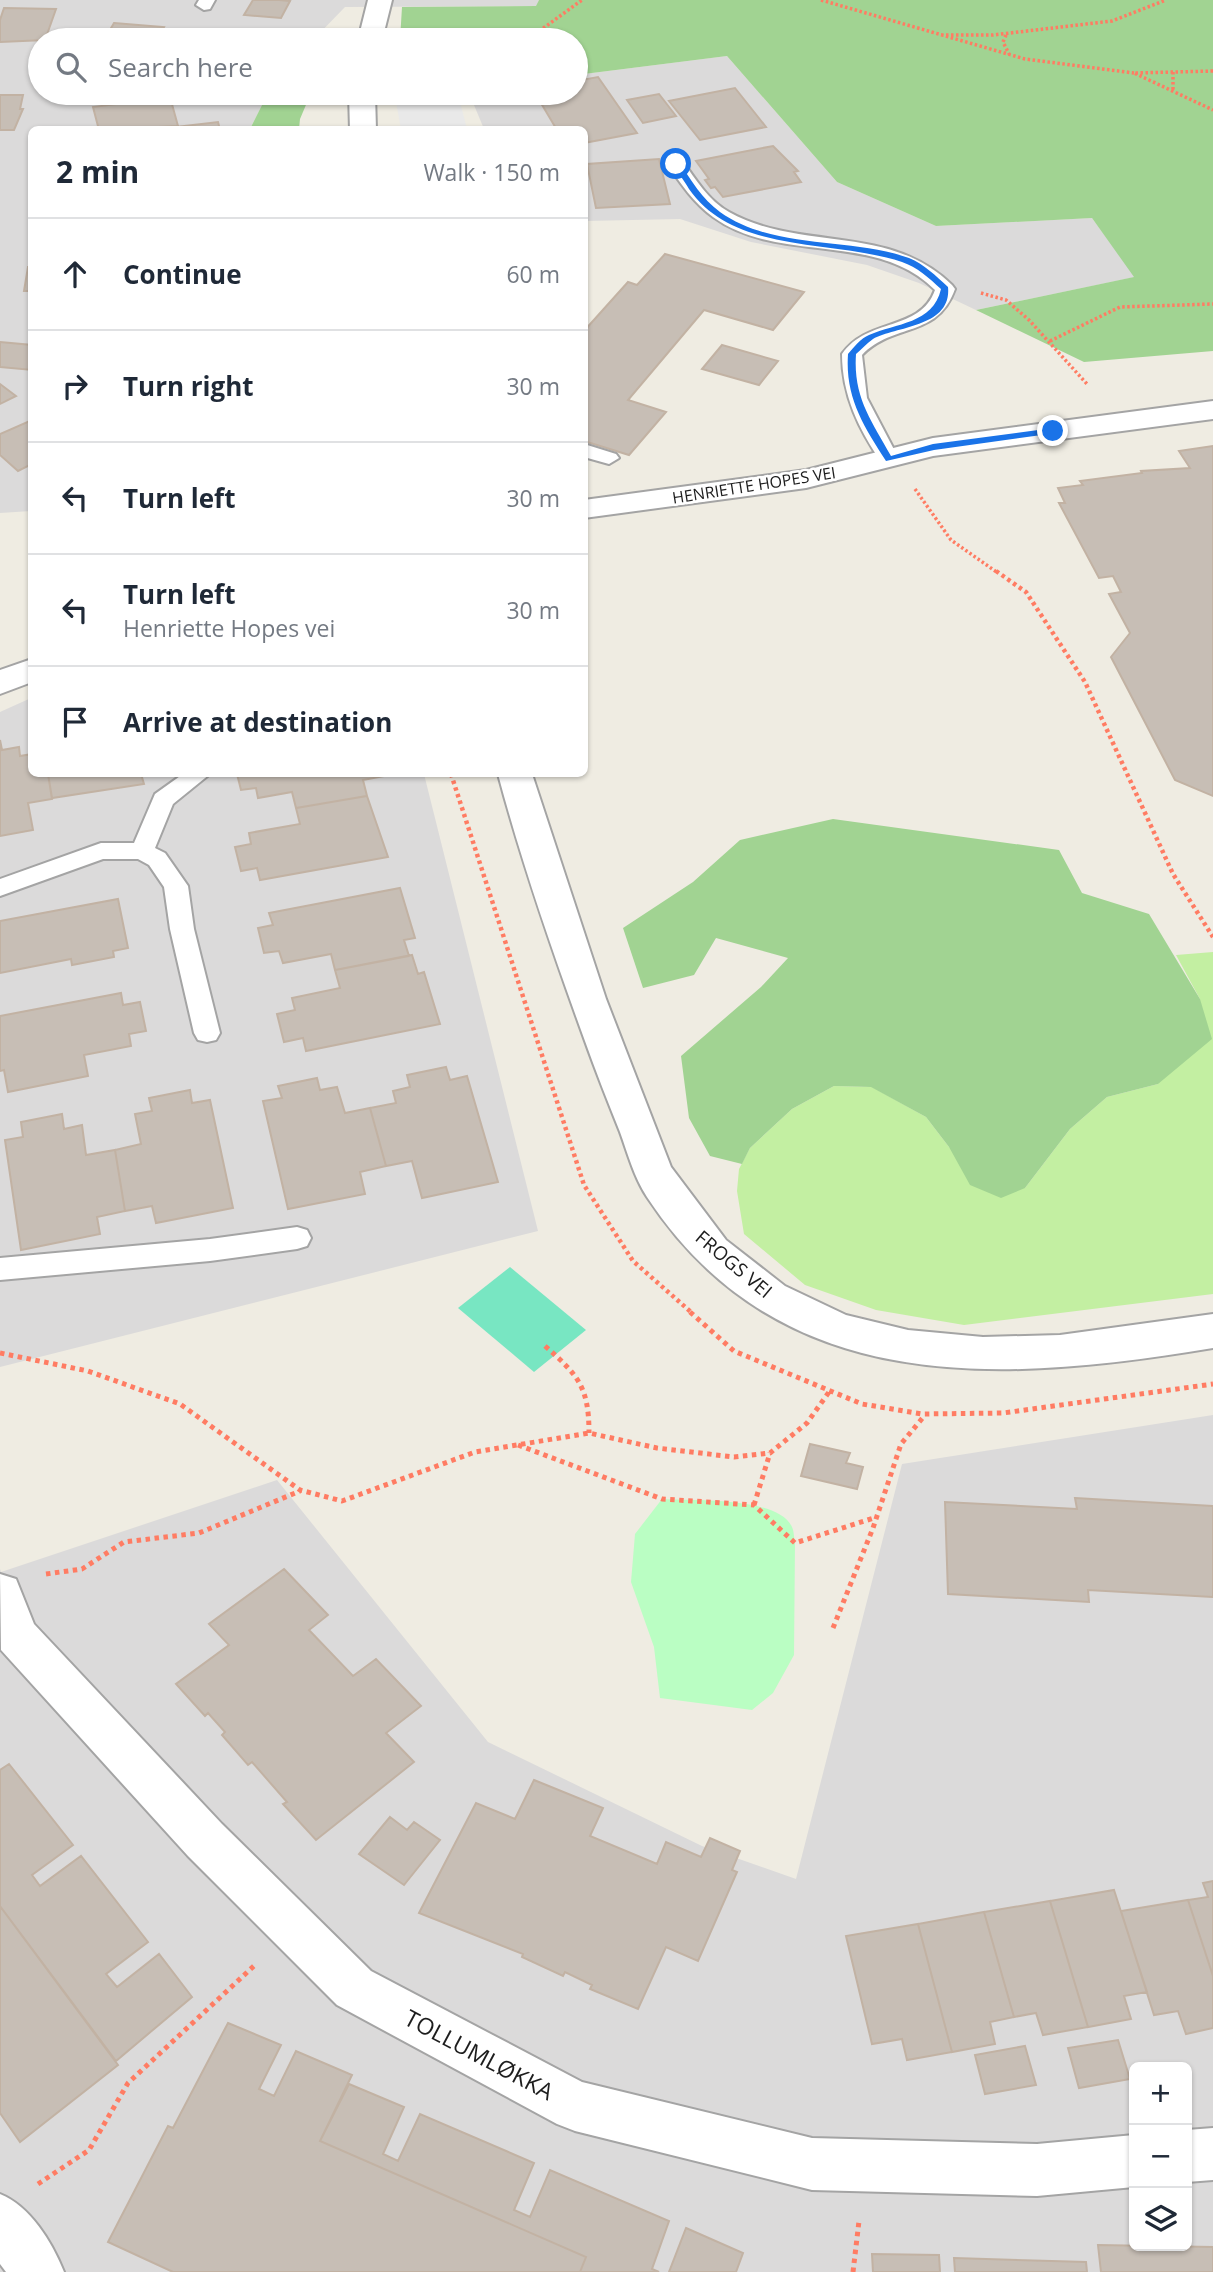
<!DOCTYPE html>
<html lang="en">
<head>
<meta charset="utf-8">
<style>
  :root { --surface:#fff; --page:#f2f2f3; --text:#1f2937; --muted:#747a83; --line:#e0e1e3 }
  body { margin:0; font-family:"Open Sans",sans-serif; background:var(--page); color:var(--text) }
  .controls { position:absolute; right:21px; bottom:21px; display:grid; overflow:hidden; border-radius:10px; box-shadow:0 2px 5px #0004 }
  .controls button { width:63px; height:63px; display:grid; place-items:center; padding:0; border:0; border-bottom:2px solid var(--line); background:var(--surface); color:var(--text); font:35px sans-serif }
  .stop { position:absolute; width:21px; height:21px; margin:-16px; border:5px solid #1a73e8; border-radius:50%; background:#fff }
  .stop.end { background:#1a73e8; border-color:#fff; box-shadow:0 2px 7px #0008 }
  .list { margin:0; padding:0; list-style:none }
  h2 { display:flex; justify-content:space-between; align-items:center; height:91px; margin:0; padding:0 28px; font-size:30px }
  h2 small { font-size:23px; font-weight:400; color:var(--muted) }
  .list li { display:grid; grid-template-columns:46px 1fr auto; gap:21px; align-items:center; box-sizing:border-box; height:112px; padding:0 28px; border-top:2px solid var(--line) }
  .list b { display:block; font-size:26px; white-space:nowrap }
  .list p { margin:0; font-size:23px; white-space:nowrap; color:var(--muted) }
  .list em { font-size:23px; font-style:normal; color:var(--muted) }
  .icon { flex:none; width:38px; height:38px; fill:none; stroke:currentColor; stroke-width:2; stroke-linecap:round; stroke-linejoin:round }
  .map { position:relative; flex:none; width:1213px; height:2272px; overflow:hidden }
  .search { position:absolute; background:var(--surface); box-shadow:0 2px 5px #0004; left:28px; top:28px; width:560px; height:77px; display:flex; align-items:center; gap:18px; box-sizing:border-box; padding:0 24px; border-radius:38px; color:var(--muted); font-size:26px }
  .panel { position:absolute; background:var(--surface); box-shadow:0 2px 5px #0004; left:28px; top:126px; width:560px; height:651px; border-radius:10px }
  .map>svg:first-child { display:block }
  .residential { fill:#dbdada; fill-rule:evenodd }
  .grass { fill:#c3efa2 }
  .forest { fill:#a1d392 }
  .park { fill:#bafec3 }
  .pitch { fill:#78e6c2 }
  .parking { fill:#e9e9e9 }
  .building { fill:#c7beb5; stroke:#c2b2a3; stroke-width:2 }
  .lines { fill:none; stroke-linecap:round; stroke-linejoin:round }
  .service-casing { stroke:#a4a4a4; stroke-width:4 }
  .minor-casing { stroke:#a4a4a4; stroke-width:4 }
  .path-far2 { stroke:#ff7c63; stroke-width:3.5; stroke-dasharray:2.5 2.5; stroke-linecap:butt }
  .path-far1 { stroke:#ff7c63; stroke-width:4.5; stroke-dasharray:3.5 3.5; stroke-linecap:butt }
  .path { stroke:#ff7c63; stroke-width:5; stroke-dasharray:4.5 4.5; stroke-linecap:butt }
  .service { fill:#fff; fill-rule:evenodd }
  .minor { fill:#fff; fill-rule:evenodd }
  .route { fill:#1a73e8 }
  .labels { text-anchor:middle; stroke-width:5; stroke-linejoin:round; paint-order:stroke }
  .far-street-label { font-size:16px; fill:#1d1d1d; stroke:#fff }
  .street-label { font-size:19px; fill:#1d1d1d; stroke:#fff }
  .near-street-label { font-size:23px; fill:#1d1d1d; stroke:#fff }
</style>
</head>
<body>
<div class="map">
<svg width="1213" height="2272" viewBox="0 0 1213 2272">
  <rect width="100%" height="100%" fill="#efece2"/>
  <path class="residential" d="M0,0H539L537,6L345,7L313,40H40V93H268L250,129L32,130L31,511L0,513Z
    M727,56L837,182L936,226L1092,218L1135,277L976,310L919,283L867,265L751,242L680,219L585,221L584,130L484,129L469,93H576V75Z
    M31,698L32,774H424L538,1231L0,1367V712Z
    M1213,1415V2272H0V1569L1,1572L277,1480L488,1742L702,1846L796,1879L902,1464ZM1134,2067H1187V2246H1134Z"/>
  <path class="grass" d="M1213,952V1294L964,1325L876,1310L805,1285L744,1234L737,1191L739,1169L750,1148L792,1109L834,1086L872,1087L926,1117L949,1147L1025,1188L1070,1129L1107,1097L1158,1084L1200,999L1176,955Z"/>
  <path class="forest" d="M539,0H1213V351L1084,362L976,310L1134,277L1092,218L936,226L837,182L727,56L576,75V40H400L402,7L536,6Z
    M268,93H311L300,119L299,129H250Z
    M833,819L1059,850L1082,893L1149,914L1200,999L1212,1039L1158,1084L1107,1097L1070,1129L1025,1188L1001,1198L970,1185L949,1147L926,1117L871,1087L834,1086L792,1109L750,1148L742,1164L710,1156L689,1118L681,1056L761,987L788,958L716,938L694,975L643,988L623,928L693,882L740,840Z"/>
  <path class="park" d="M662,1499C691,1501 778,1496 792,1527C794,1531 794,1538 795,1543L794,1655L773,1693L752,1710L660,1698L654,1647L631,1582L635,1534Z"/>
  <path class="pitch" d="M510,1267L586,1330L534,1372L458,1308Z"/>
  <path class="parking" d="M459,98L467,129H401L396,102Z"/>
  <path class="building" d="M253,0H279L290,1L281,18L244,15Z
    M4,8L56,9L45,40L0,42V20Z
    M114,23L164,27L158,37H164L162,40H104Z
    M206,32L276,34L275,40H203Z
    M598,77L637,133L584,143V130H557L535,93H576V81Z
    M735,88L766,127L700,140L669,101Z
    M659,94L676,116L643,123L627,100Z
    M0,95H23L20,109H23L14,130H0Z
    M170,97L178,126L99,130L93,107Z
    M218,122L220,130L167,128Z
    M773,146L798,171L794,172L801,182L723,197L715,187L711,188L705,180L709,179L696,161Z
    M659,159L670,204L596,208L587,164Z
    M665,254L804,292L773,330L704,310L628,400L666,412L629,455L584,441V331L628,282L637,285Z
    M28,267H32V291H24Z
    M0,342L32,345V370L0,367Z
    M722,345L778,361L759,385L702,369Z
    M0,384L16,396L0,404Z
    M32,420V464L18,471L0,455V434Z
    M1213,446V796L1175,780L1111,657L1130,633L1109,594L1121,592L1113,576L1099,578L1059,503H1065L1058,488L1083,485L1080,481L1142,473L1141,471L1190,468L1179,451Z
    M0,740L2,750L19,747L20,756L32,754V774H48L52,799L28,803L33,830L0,836Z
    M48,774H141L144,784L52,798Z
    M237,774H383L384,776L363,780L367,796L296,808L292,792L258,798L256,788L241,790Z
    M367,796L388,857L260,880L257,868L241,871L235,847L251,844L249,833L300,824L296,808Z
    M400,888L415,938L404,940L409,956L335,970L331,954L283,963L279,951L264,953L258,928L273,925L269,913Z
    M118,899L128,948L113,951L114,957L72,965L71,959L0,973V921Z
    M412,955L418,974L424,972L440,1024L306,1051L303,1038L284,1042L277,1014L295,1010L292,998L340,988L335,970Z
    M121,993L123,1005L140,1002L146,1031L129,1034L131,1046L84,1055L88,1076L8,1092L4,1070L0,1071V1016Z
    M446,1067L450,1080L467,1076L498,1182L422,1198L412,1161L386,1166L370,1108L396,1103L393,1091L410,1087L407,1075Z
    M317,1078L320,1090L337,1087L345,1113L370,1108L386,1166L360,1172L365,1194L288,1209L263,1101L282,1098L278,1086Z
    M190,1090L192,1103L210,1100L233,1208L156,1223L152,1206L125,1211L115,1150L141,1144L135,1114L152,1111L149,1098Z
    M62,1114L64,1129L82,1125L86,1155L115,1150L125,1211L97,1217L100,1234L21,1250L5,1140L23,1137L21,1122Z
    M810,1444L850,1453L846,1463L863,1467L857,1489L801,1476Z
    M1075,1498L1213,1506V1597L1088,1590L1089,1602L948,1594L945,1502L1077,1509Z
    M284,1569L328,1615L309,1630L353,1676L376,1659L421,1706L386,1733L414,1762L316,1840L283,1804L287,1802L252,1762L248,1765L222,1735L225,1732L208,1713L205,1716L176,1684L229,1645L209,1624Z
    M9,1764L73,1845L32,1875L40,1886L81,1856L148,1942L106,1974L117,1987L159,1954L192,1997L116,2061L0,1906V1770Z
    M534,1780L603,1808L590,1836L657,1864L666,1842L701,1857L710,1838L740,1851L732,1870L737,1872L698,1961L666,1947L638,2009L590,1989L592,1985L565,1972L563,1976L522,1957L523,1954L419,1913L476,1803L515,1819Z
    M390,1817L407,1830L414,1822L440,1840L404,1885L359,1854Z
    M1213,1881V1976L1188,1900L1208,1897L1203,1883Z
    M1114,1890L1147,1992L1124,1996L1131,2019L1088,2027L1050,1901Z
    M1188,1900L1213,1976V2028L1186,2034L1178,2011L1154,2015L1121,1911Z
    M1050,1901L1088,2027L1043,2035L1036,2013L1014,2017L984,1912Z
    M0,1906L118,2065L20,2142L0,2113Z
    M984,1912L1014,2017L990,2022L995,2044L952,2052L918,1924Z
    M918,1924L952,2052L907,2060L902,2039L872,2044L846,1936Z
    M228,2023L281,2045L259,2089L274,2096L296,2051L352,2075L320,2141L586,2257L580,2272H173L108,2242L168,2126L173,2128Z
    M1118,2040L1130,2079L1079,2088L1068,2048Z
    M1025,2046L1036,2085L985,2094L975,2055Z
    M349,2084L404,2107L383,2154L398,2161L420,2114L534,2163L514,2210L530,2217L550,2170L669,2221L652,2269L659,2272H580L586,2257L320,2141Z
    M686,2228L743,2253L736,2272H669Z
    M1098,2245L1213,2247V2272H1101Z
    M872,2254L939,2255L940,2272H873Z
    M954,2258L1086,2262L1087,2272H955Z"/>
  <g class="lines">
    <defs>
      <path id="service" d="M199,0H215L210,9L204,10L196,5Z
        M676,159L682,160C696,180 708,200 729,212C801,252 889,223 952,285L955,289C937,339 894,322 862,355L867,398L899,459L896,463H882C859,430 842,395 842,354C868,317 920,332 935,290C875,230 779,265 713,217C693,202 681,184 667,164Z
        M584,444L616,454L619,458L609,464L584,457Z
        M183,774H210L173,804L155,848L165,853L188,886L194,929L220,1033L216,1040L207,1042L198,1040L194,1033L170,929L164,887L149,865L138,859H103L0,896V879L101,843H134L155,794Z
        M297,1227L307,1230L311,1238L307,1246L297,1249L210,1261L0,1280V1258L210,1239Z"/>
      <path id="minor" d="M368,0H392L382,40H358Z
        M349,93H375L376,130H350Z
        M1213,401V419L933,456L806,488L584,518V500L806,470L933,438Z
        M32,659V682L0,694V670Z
        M498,774H532L606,999L671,1167L726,1240L785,1286L846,1315L908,1330L983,1337L1060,1335L1213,1314V1348C1002,1383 780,1399 647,1197C634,1177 628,1154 620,1132C608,1102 596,1072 585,1041C553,953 522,864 498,774Z
        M0,1574L16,1579L34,1624L222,1824L371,1971L582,2082L812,2138L1037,2144L1134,2135V2187L1037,2196L812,2190L575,2131L557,2124L337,2005L188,1856L1,1650Z
        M1213,2128V2180L1187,2182V2130Z
        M0,2194C30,2206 52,2242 64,2272H6L0,2264Z"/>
    </defs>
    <use href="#service" class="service-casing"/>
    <use href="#minor" class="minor-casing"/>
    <path class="path-far2" d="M821,0L1025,59L1134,73
      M941,35H993L1112,21L1166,0
      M1006,35L1003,42L1009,54
      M527,40L582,0
      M1213,71L1134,73L1213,110
      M1173,72V90
      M981,293L1006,300L1029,320L1087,384
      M1050,341L1120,307L1213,304
      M915,489L951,540L998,573"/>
    <path class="path-far1" d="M996,571L1026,592L1085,682L1173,874L1213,937
      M451,774L584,1185L633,1261L692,1313"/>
    <path class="path" d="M690,1312L734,1351L862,1404L922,1414L1003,1413L1213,1384
      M545,1346C578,1375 589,1387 589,1433
      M0,1353L88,1371L180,1404L300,1490L342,1501L475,1452L589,1433L657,1448L734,1457L770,1453L807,1423L829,1392
      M518,1445L662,1499L754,1505L795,1543L877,1517
      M754,1505L770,1453
      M46,1574L82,1569L124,1542L199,1533L300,1491
      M833,1628L873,1528L901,1444L925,1415
      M38,2184L89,2150L128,2083L256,1964
      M853,2272L859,2221"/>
    <use href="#service" class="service"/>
    <use href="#minor" class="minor"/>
  </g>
  <path class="route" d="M673,162H679C691,180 702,199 720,212C773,250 850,237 909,258C924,264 936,276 948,287C952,327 897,326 873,339C867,343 861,350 856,354C853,397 871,420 891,456L933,444L1053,428L1056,433L934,450L886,461C863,425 845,397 848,354C854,347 861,338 869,335C896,323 933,324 941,289C929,278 917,267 902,262C833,239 735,255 689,189C684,180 675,170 673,162Z"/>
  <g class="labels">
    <g class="far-street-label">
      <text transform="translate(754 485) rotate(-9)" y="6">HENRIETTE HOPES VEI</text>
    </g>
    <g class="street-label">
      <text transform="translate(734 1264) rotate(40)" y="7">FROGS VEI</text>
    </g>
    <g class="near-street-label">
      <text transform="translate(479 2055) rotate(28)" y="8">TOLLUMLØKKA</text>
    </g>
  </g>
</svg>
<div class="controls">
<button>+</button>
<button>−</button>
<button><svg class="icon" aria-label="layers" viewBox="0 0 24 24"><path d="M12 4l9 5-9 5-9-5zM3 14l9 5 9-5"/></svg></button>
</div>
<div class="stop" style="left:676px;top:164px"></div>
<div class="stop end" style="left:1053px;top:431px"></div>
<div class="search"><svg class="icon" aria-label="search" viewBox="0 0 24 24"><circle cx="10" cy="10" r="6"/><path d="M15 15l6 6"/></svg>Search here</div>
<section class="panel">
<h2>2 min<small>Walk · 150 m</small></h2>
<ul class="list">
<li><svg class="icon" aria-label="ahead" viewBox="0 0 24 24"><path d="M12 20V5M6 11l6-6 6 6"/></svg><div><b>Continue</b></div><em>60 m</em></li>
<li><svg class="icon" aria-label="right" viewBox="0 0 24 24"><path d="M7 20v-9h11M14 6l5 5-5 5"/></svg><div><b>Turn right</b></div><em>30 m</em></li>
<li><svg class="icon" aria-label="left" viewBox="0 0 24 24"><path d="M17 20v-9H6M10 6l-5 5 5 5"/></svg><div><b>Turn left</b></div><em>30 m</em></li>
<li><svg class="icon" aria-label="left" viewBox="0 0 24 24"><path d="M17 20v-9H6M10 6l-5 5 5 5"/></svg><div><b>Turn left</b><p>Henriette Hopes vei</p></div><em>30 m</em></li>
<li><svg class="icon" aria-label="arrive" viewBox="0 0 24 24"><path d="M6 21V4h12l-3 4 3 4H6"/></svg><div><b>Arrive at destination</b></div></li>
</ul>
</section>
</div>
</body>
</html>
